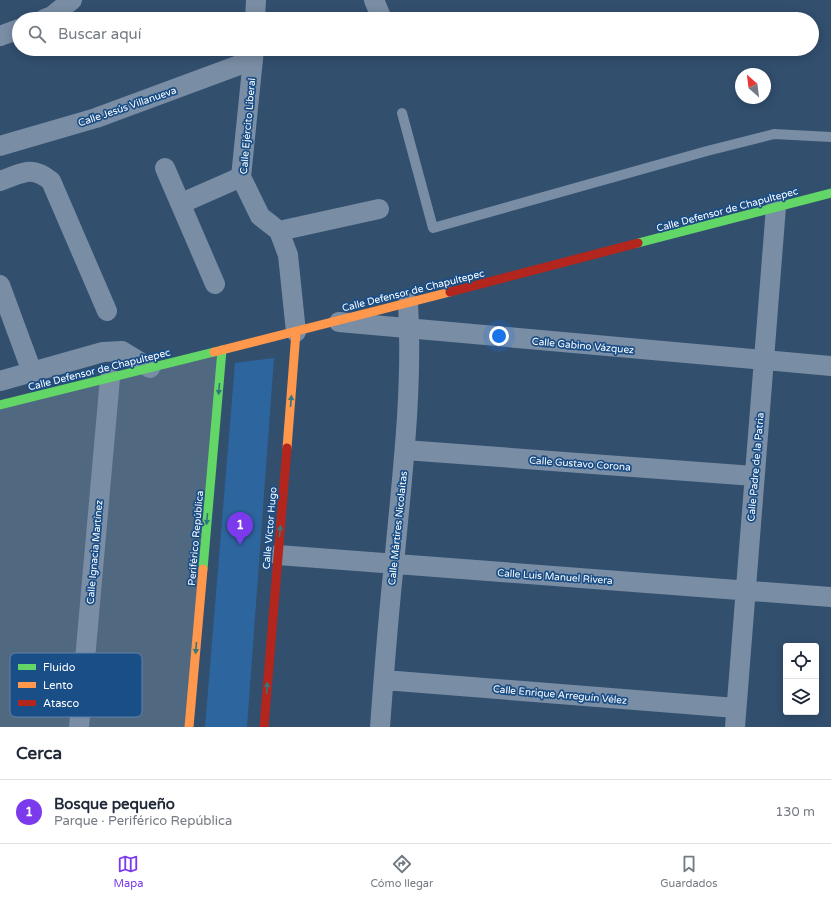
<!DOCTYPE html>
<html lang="es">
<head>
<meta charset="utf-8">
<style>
  :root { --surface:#fff; --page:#f6f6f7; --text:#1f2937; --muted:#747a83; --line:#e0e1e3; --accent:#7c3aed }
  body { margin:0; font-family:"Varela Round",sans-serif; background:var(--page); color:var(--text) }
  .controls { position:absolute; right:12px; bottom:12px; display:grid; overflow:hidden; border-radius:4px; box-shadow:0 2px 10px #0003 }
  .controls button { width:36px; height:36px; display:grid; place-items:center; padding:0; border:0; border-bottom:1px solid var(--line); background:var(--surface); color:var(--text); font:20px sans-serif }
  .compass { position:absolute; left:735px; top:68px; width:36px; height:36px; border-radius:50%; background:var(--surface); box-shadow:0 2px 10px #0003; rotate:332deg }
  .you { position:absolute; left:499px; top:336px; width:14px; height:14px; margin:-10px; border:3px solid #fff; border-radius:50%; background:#1a73e8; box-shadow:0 0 0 6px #1a73e833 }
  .badge { display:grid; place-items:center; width:26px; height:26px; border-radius:50%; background:var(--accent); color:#fff; font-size:13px; font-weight:700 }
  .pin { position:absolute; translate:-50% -33px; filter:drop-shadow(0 1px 2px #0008) }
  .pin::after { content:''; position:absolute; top:21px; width:14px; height:12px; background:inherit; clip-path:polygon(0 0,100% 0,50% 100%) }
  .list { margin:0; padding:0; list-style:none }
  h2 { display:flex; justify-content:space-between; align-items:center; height:52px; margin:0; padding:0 16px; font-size:17px }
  h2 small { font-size:13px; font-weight:400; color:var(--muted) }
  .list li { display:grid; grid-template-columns:26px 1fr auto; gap:12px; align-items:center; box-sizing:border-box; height:64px; padding:0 16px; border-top:1px solid var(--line) }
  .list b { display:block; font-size:15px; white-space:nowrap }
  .list p { margin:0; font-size:13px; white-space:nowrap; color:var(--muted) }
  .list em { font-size:13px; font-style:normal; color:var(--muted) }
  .icon { flex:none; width:22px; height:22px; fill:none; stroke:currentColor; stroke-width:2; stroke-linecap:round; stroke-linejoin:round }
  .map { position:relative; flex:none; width:831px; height:727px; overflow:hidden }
  .search { position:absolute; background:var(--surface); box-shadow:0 2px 10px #0003; left:12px; right:12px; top:12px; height:44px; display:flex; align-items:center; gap:10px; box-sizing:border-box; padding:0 14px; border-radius:22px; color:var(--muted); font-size:15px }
  .sheet { height:116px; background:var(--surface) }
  nav { display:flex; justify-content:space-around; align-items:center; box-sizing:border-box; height:56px; border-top:1px solid var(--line); background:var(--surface); font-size:11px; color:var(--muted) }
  nav a { display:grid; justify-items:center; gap:2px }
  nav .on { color:var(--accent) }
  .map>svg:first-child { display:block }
  .green { fill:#2d659e }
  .building { fill:#506880 }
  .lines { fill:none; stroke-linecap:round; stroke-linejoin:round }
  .lane { stroke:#798da4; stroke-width:10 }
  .street { stroke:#798da4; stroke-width:20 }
  .fast { stroke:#63d668; stroke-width:9 }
  .slow { stroke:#ff974d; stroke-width:9 }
  .jam { stroke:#b3261e; stroke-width:9 }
  .oneway { fill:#30777e }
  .labels { text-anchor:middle; stroke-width:3.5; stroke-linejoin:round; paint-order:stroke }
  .street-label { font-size:10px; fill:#fff; stroke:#1a4e87 }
  .key { fill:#1a4e87; stroke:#5f83ab; stroke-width:1 }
  .key-label { font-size:11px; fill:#fff }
</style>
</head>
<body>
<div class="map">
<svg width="831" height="727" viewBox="0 0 831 727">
  <rect width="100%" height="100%" fill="#324f6e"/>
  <path class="green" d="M274,358L247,727H205L235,363Z"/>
  <path class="building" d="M222,350L191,727H0V407Z"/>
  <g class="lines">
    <path class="lane" d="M402,113L433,228L707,151L774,134L831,137"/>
    <path class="street" d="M374,0L382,19
      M44,19L52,16L72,0
      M255,19L256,0
      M0,36L19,29
      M254,49L241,177L260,216L279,231L288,255L296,332
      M0,146L96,118L253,60
      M165,168L215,284
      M0,181C23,173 31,165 51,181L107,311
      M182,203L241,177
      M279,231L379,209
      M0,285L32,372
      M339,322L831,366
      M0,381L103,352L122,351L150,368
      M405,450L754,476
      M278,555L831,597
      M384,680L736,708
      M79,727L110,378
      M380,727C384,673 388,618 394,564C402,477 413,390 408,303
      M735,727L776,207"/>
    <path class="fast" d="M638,243L831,193
      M0,405L214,352
      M203,569L222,350"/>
    <path class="slow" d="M214,352L450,292
      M287,448L296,332
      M189,727L203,569"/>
    <path class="jam" d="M450,292L638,243
      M264,727L287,448"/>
  </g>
  <defs><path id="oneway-solid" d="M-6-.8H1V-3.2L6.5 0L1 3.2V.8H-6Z"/></defs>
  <g class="oneway">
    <use href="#oneway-solid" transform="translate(219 389) rotate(95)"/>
    <use href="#oneway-solid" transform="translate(291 401) rotate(-85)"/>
    <use href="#oneway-solid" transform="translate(207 519) rotate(95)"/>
    <use href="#oneway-solid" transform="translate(280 531) rotate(-85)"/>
    <use href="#oneway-solid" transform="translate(196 648) rotate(95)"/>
    <use href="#oneway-solid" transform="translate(267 688) rotate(-85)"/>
  </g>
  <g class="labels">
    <g class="street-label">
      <text transform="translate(127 106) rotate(-19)" y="4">Calle Jesús Villanueva</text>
      <text transform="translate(247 126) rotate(-85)" y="4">Calle Ejército Liberal</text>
      <text transform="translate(727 209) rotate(-15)" y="4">Calle Defensor de Chapultepec</text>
      <text transform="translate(413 290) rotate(-14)" y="4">Calle Defensor de Chapultepec</text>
      <text transform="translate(583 345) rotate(5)" y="4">Calle Gabino Vázquez</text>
      <text transform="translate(99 369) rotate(-14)" y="4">Calle Defensor de Chapultepec</text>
      <text transform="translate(580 463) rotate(4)" y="4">Calle Gustavo Corona</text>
      <text transform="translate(755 467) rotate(-85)" y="4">Calle Padre de la Patria</text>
      <text transform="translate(269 528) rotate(-85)" y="4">Calle Víctor Hugo</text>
      <text transform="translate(397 528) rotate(-84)" y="4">Calle Mártires Nicolaítas</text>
      <text transform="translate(195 538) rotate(-85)" y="4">Periférico República</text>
      <text transform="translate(94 552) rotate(-85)" y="4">Calle Ignacia Martínez</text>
      <text transform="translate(555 576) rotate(4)" y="4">Calle Luis Manuel Rivera</text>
      <text transform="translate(560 694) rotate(5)" y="4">Calle Enrique Arreguín Vélez</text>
    </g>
  </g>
  <rect x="10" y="653" width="132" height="64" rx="6" class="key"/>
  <rect x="18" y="664" width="18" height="6" fill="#63d668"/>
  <rect x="18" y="682" width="18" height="6" fill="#ff974d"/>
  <rect x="18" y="700" width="18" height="6" fill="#b3261e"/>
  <g class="key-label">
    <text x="43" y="671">Fluido</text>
    <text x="43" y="689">Lento</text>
    <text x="43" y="707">Atasco</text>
  </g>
</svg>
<div class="controls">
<button><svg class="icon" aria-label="locate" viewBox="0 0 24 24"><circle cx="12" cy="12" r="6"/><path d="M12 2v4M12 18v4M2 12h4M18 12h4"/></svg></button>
<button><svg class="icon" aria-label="layers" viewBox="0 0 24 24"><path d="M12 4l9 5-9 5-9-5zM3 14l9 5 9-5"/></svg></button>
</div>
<svg class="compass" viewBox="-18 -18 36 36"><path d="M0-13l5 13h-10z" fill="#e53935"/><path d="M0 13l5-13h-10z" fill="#747a83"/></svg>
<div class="you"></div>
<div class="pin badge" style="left:240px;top:545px">1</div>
<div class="search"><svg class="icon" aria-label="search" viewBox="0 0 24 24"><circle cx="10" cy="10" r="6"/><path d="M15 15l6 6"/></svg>Buscar aquí</div>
</div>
<section class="sheet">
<h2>Cerca<small></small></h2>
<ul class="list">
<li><span class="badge">1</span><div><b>Bosque pequeño</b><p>Parque · Periférico República</p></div><em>130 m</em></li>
</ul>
</section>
<nav>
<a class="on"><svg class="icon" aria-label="map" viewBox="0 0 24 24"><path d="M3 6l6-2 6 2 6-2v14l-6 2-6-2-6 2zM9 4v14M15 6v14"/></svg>Mapa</a>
<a><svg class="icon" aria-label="directions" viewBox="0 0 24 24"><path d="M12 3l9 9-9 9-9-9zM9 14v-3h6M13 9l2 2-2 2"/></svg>Cómo llegar</a>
<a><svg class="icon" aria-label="saved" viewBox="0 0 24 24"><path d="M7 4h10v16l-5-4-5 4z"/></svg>Guardados</a>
</nav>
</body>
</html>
